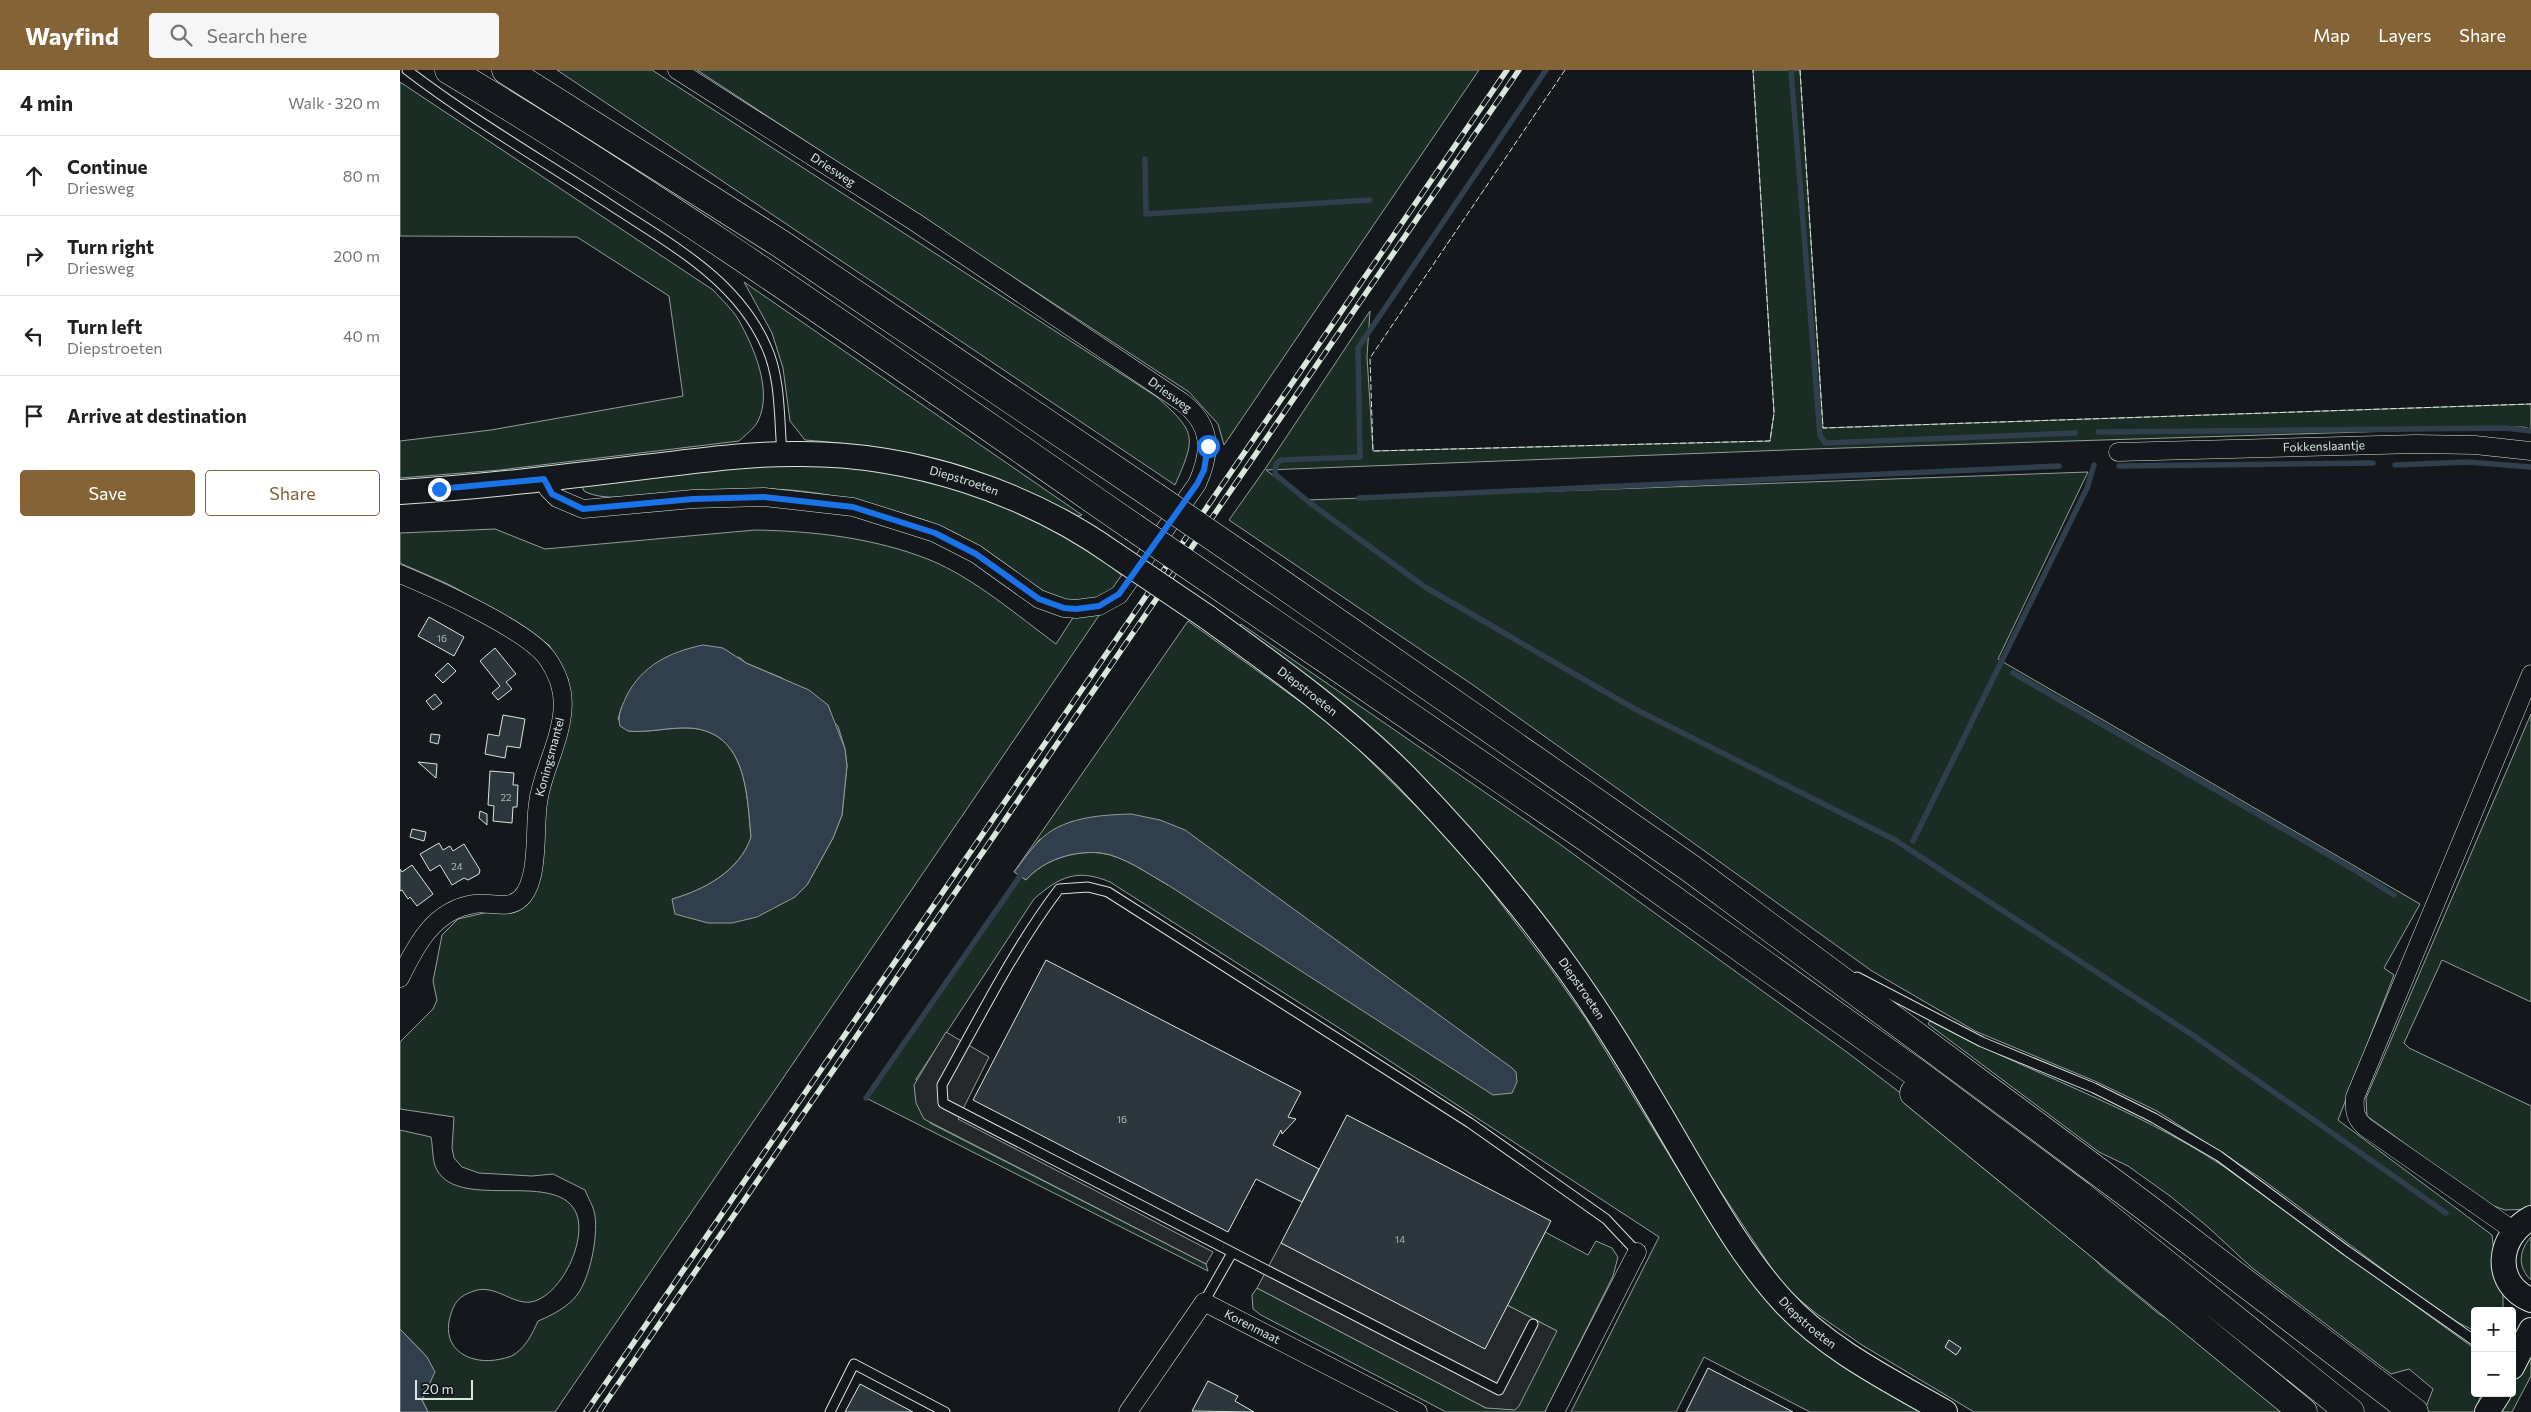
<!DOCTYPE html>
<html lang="en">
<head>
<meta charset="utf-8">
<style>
  :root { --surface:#fff; --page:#f6f6f6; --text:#202124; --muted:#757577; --line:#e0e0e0; --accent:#846436 }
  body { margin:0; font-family:Commissioner,sans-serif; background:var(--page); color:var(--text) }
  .controls { position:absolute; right:15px; bottom:15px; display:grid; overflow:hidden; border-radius:5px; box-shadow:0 2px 12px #0003 }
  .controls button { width:45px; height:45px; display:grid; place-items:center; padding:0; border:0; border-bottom:1px solid var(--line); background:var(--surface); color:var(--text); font:25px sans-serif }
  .scale { position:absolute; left:15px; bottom:12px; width:58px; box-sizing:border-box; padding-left:5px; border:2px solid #d8e6dc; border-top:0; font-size:14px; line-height:18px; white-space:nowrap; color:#d8e6dc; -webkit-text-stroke:4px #14181c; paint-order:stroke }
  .stop { position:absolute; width:15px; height:15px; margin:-11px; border:4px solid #1a73e8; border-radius:50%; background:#fff }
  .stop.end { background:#1a73e8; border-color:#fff; box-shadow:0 1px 5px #0008 }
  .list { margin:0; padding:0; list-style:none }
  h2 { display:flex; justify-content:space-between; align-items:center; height:65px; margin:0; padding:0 20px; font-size:21px }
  h2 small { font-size:16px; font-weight:400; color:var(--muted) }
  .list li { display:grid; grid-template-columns:32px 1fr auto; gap:15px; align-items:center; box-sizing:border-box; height:80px; padding:0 20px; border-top:1px solid var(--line) }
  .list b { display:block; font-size:19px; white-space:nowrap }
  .list p { margin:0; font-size:16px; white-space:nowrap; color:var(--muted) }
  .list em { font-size:16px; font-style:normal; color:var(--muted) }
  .actions { display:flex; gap:10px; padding:15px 20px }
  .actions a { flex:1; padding:11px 0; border:1px solid var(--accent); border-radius:5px; text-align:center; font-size:18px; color:var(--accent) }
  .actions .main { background:var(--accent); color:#fff }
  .icon { flex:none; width:28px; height:28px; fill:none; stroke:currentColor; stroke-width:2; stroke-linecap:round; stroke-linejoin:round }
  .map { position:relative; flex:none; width:2131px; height:1342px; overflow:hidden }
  header { display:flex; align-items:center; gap:30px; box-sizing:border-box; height:70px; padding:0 25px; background:var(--accent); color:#fff }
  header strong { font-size:24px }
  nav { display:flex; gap:28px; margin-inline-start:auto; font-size:18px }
  .search { width:350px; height:45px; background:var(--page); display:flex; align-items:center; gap:12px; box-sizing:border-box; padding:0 18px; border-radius:5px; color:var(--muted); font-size:19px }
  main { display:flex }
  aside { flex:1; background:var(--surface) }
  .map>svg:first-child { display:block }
  .green { fill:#1a2d24; stroke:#939e99; fill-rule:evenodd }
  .parking { fill:#24282b; stroke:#939e99 }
  .water { fill:#2f3f4d; stroke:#939e99 }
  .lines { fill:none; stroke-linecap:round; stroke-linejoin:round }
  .stream { stroke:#2f3f4d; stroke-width:5.5 }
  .building { fill:#2c363c; stroke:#d8e6dc }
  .lane-casing { stroke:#d8e6dc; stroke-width:11 }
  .street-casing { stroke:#d8e6dc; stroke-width:19 }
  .secondary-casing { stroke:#d8e6dc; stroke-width:26 }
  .highway-casing { stroke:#d8e6dc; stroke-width:29 }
  .lane { stroke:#14181c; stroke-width:9 }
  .street { stroke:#14181c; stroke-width:18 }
  .secondary { stroke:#14181c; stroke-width:24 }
  .highway { stroke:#14181c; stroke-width:28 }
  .rail-casing { stroke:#d8e6dc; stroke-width:5.5 }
  .rail { stroke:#14181c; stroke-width:4; stroke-dasharray:11; stroke-linecap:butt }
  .secondary-bridge-casing { stroke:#d8e6dc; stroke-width:26; stroke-linecap:butt }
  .highway-bridge-casing { stroke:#d8e6dc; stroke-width:29; stroke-linecap:butt }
  .secondary-bridge { stroke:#14181c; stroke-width:24 }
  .highway-bridge { stroke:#14181c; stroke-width:28 }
  .fence { stroke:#d8e6dc; stroke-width:1; stroke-dasharray:6 2.5; stroke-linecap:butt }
  .route { stroke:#1a73e8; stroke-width:6 }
  .labels { text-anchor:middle; stroke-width:4; stroke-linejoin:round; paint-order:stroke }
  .number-label { font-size:10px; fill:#adbab4 }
  .street-label { font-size:12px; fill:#d8e6dc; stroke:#14181c }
</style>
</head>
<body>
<header>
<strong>Wayfind</strong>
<div class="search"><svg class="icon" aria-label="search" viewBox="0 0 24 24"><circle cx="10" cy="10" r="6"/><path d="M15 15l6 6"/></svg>Search here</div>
<nav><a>Map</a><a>Layers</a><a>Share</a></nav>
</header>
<main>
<aside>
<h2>4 min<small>Walk · 320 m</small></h2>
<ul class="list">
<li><svg class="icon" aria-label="ahead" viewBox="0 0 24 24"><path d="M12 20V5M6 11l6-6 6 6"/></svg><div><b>Continue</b><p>Driesweg</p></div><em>80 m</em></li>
<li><svg class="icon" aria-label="right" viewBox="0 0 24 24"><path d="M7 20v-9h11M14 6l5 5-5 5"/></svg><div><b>Turn right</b><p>Driesweg</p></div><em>200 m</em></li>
<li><svg class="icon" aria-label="left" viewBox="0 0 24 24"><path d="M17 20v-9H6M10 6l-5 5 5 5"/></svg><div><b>Turn left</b><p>Diepstroeten</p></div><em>40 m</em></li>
<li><svg class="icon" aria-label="arrive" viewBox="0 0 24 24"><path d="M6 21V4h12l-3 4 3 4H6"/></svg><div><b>Arrive at destination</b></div></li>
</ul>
<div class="actions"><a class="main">Save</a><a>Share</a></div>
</aside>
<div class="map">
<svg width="2131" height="1342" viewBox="0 0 2131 1342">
  <rect width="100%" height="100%" fill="#14181c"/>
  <path class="green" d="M157,0H252L757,327C797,363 796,367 775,415Z
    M297,0H1079L824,375L818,354L789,322Z
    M1353,0H1400L1423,358L2131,334V359L2123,357L1412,379L866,400L906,430L1688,402L1598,589L2020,834L1984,898L1994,905L1938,1050L2092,1165L2096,1200L2103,1224V1241H2075V1261L2059,1253L2016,1224L1859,1107L1757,1041L1697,1012L1575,961L1472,901L1073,615L829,450L865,399L970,241L967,287L973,381L1370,371L1374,343Z
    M0,12L313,220C321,229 332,239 338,249C354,277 373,321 358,351C354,359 345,365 339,371L100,400L0,408V371L91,360L283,326L269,226L177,167L0,166Z
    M344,212L682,445L678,446C639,427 600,408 559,395C509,380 457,374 405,370L390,351L383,298L372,263Z
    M382,394C410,395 439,395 466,399C558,413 653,448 725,508C675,566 617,501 572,473C550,458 523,449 498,442C458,430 414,420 372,419C342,419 311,420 281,422C254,423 207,434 184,421L182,416L322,398Z
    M95,459L145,479L355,460C414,461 475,468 530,490C574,508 618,546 656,574L674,546L700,544L155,1342H28L22,1330L27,1287L0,1259V1060L31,1067C33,1076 32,1092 37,1100C60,1142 160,1098 177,1145C186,1172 162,1222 135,1231C115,1238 96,1213 74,1221C59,1226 54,1232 50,1247C41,1280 71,1296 101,1289C105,1288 111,1287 115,1284C127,1275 132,1264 138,1251C151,1246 169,1236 177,1225C190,1208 198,1167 195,1146C194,1137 188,1128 185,1120L153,1104L132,1106L79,1103L62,1097L54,1088L52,1078L54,1047L0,1039V972L33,939L37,930L33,911L42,865L58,849L88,842L110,843L125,836L137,815L145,736L170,627L168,609L149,575L92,538L50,515L0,493V463ZM339,587L346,593L382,608L438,656L445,679L447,696L442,745L433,768L407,815L273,829C304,820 339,801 351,768C347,725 347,662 290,658C269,657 249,663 228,661L218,649L222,636Z
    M788,551L909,638L950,671L1029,749L1075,800L1151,899L1186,949L1318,1165L1359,1222L1405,1268L1473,1314L1523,1342H1410L1304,1287L1276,1342H1171L1259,1167L947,963L710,812C677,798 659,807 634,829L516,1009L530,1053L806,1194L808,1201L466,1028L620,806L626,810C643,790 674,780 701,783C724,786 748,804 768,815L673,751L639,770L614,802Z
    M841,554L1154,770L1448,983L1553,1063L1657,1150L1703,1198L1759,1244L1806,1270L1891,1342H1574L1462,1275L1417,1244L1384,1217L1152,867L839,558Z
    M2131,644V932L2042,890L2004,973L2009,978L2131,1036V1139L2105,1140L2086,1133L1967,1046L1966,1028Z
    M1530,951C1627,1002 1732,1036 1823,1096L2075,1279V1323H2082L2074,1342H2024L2033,1319L2009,1299L1991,1304L1851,1197L1808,1157L1770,1126L1728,1096L1699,1082L1528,954Z
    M1145,1162L1188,1185L1196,1171L1212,1178L1218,1187L1213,1206L1145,1342H1046L861,1245L853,1239L852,1225L857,1218L1086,1338L1157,1261L1107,1235Z
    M2131,1167V1210C2117,1197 2119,1180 2131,1167Z
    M2131,1274V1306L2112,1342H2097L2108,1323H2112V1315Z"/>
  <path class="parking" d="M546,962L589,987L558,1049L813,1182L806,1194L524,1049L516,1033L514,1015Z
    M881,1173L1085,1278L1107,1235L1157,1261L1119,1336L1115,1340L1086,1338L857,1218Z"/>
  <path class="water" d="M303,575L323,578L346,593L409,620L428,635L445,679L447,696L442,745L433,768L407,815L395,827L357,847L332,853H308L275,844L272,829C304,820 340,801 351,767C347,725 347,662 290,658C269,657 249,663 228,661L220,656C217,645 222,637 226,627C242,595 270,582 303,575Z
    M731,744L760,750L785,760L1112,998L1116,1002L1117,1012L1112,1023L1093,1025L768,815C748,804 724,786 701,783C674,780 643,790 626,810L614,802C622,792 629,781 638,772C661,747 700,745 731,744Z
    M0,1259L27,1287L35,1302L22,1330L28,1342H0Z"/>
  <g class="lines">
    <path class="stream" d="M1146,0L958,278L960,387L881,390L876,394L875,404L910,433L1025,517L1233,638L1495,770L1794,966L2046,1143
      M1391,0L1420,365L1425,373L1675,363
      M745,89L746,144L970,130
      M1698,362L2105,358L2131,361
      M1995,395L2068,392L2131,397
      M1719,396L1973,393
      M959,428L1659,396
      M1613,603L1953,799L1994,825
      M1513,771L1687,418L1694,395
      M466,1028L620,806"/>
  </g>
  <path class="building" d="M29,547L64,567L54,586L18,566Z
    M95,578L116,604L106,612L112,619L98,630L92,623L100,616L80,591Z
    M48,593L56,601L43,613L35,605Z
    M35,624L42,633L33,640L26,631Z
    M103,645L125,649L120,678L107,676L105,688L85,684L88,664L99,666Z
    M31,664L40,665L38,674L30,672Z
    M18,692L37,694L36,708Z
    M90,701L114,703L113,715H118L117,737H113L112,753L93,751L94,736L88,735Z
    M80,741L87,744V755L79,748Z
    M12,759L26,762L24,771L10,767Z
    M39,773L43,780L50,776L53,781L64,774L80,800L79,804L68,810L64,808L52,815L40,795L30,801L20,784Z
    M12,795L33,824L17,836L10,827L8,829L2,820L0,821V799L2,802Z
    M646,890L901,1022L888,1047L896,1049L882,1064L881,1060L873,1075L919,1099L902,1132L856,1109L828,1162L573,1030Z
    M947,1045L1151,1151L1085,1279L881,1173Z
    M1549,1270L1561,1278L1556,1285L1545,1277Z
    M1308,1298L1393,1342H1286Z
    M808,1311L838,1326L835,1331L854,1342L792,1341Z
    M460,1314L513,1342H445Z"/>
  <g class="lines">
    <defs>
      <path id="lane" d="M7,0C71,49 142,90 209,134C268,173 336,208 366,276C381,308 379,349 382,384
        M1457,907L1582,972L1694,1018L1754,1048L1819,1086L1947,1181L2075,1271
        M804,1232L832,1183
        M1133,1254L1099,1320L543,1033L542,1015C579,949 613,880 659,819L688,817L708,822L1070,1053L1206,1149L1237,1182
        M430,1342L454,1294L545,1342"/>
      <g id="street">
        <path id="s1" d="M1718,382L2016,374L2075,375L2131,381"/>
        <path d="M144,409L148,419L157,428L183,439L293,429L364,427L453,437L535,463L576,484L639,529L664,538L676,539L699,536L719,525L797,414C812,381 812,355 782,332L515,152L277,0"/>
        <path d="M0,504C34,518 127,560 147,588C159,605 165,625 162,645C159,675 142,702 138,733C134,758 140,809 121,828C108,841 90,831 74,834C34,840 16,875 0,908"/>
        <path d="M2114,1161L1965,1057C1955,1048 1954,1041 1955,1027L2131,604"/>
        <path id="s2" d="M728,1342L804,1232L1018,1342"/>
        <path d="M1155,1342L1237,1182"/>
      </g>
      <g id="secondary">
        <path id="s3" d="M0,422C82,417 163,407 244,397C297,391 350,383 402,384C511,384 625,421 714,484"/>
        <path id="s4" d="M807,547C875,596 945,646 1005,706C1062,765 1118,829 1166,896C1210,957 1248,1023 1286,1088C1315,1137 1343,1187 1382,1230C1425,1278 1489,1310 1545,1342"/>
        <path d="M2131,1148C2097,1166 2092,1214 2131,1230"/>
        <path d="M2112,1297L2131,1260"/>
        <path d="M2087,1342L2099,1323"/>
      </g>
      <path id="highway" d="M49,0C285,141 507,301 733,457
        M106,0L381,174L754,426
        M846,489L1290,798L1743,1135L2014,1342
        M825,520L1187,768L1519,1005L1680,1125L1950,1342
        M1514,1023L1903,1342"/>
    </defs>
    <use href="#lane" class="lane-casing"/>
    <use href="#street" class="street-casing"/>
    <use href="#secondary" class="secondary-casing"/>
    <use href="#highway" class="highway-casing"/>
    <use href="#lane" class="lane"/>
    <use href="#street" class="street"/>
    <use href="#secondary" class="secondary"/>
    <use href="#highway" class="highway"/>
    <defs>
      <path id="rail" d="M186,1342L1107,0
        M199,1342L1119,0"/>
    </defs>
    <use href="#rail" class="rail-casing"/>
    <use href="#rail" class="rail"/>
    <defs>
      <path id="secondary-bridge" d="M714,484L807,547"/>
      <path id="highway-bridge" d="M754,426L846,489
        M733,457L825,520"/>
    </defs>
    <use href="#secondary-bridge" class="secondary-bridge-casing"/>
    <use href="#highway-bridge" class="highway-bridge-casing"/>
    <use href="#secondary-bridge" class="secondary-bridge"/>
    <use href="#highway-bridge" class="highway-bridge"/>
    <path class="fence" d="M1165,0L970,288L973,381L1370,371L1374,343L1353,0
      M1400,0L1423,358L2131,334"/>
  </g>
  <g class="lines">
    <path class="route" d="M39,419L144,409L152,424L183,439L293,429L364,427L453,437L535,463L576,484L639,529L664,538L676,539L699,536L719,524L797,414L804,400L808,376"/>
  </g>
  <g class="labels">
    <g class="number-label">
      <text x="42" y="572">16</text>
      <text x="106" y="731">22</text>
      <text x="57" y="800">24</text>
      <text x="722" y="1053">16</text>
      <text x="1000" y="1173">14</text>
    </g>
    <g class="street-label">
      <text transform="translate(433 100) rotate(33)" y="4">Driesweg</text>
      <text transform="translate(770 325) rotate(36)" y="4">Driesweg</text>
      <text dy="4" stroke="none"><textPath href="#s1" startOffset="206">Fokkenslaantje</textPath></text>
      <text dy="4" stroke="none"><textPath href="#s3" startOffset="569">Diepstroeten</textPath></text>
      <text dy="4" stroke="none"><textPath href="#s4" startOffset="125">Diepstroeten</textPath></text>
      <text transform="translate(150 687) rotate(-75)" y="4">Koningsmantel</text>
      <text dy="4" stroke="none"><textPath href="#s4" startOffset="531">Diepstroeten</textPath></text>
      <text dy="4" stroke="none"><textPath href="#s4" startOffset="936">Diepstroeten</textPath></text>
      <text dy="4" stroke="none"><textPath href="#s2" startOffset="188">Korenmaat</textPath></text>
    </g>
  </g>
</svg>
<div class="controls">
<button>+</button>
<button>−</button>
</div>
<div class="scale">20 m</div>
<div class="stop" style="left:808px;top:376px"></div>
<div class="stop end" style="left:39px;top:419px"></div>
</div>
</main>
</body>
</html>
